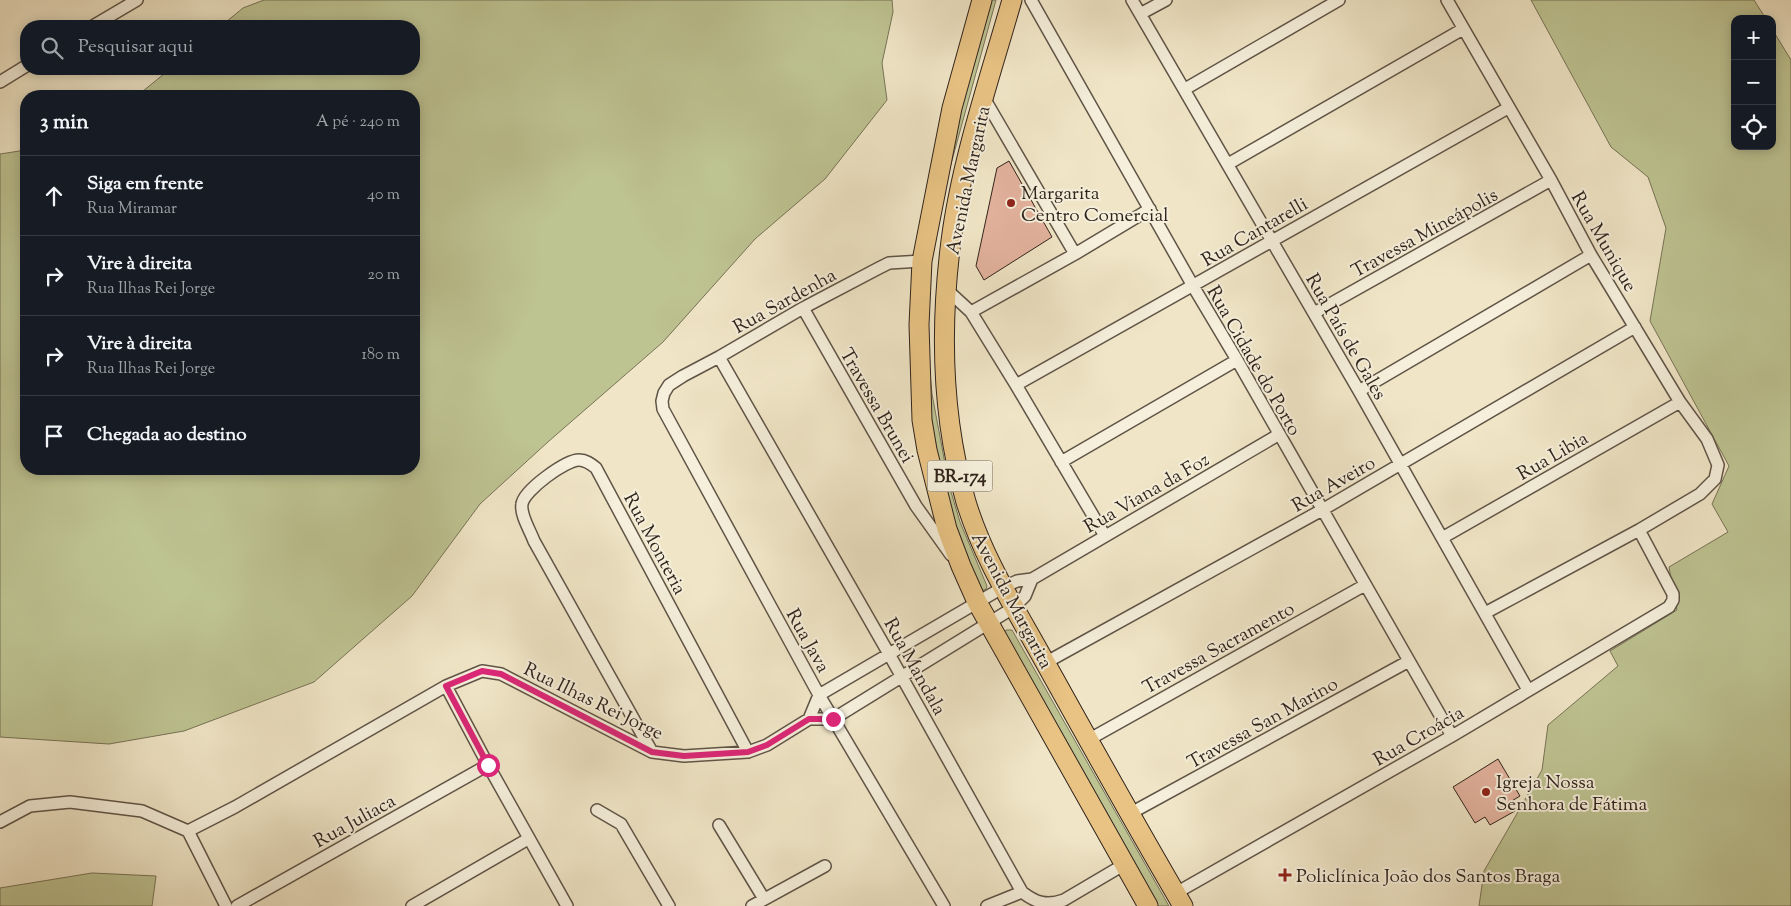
<!DOCTYPE html>
<html lang="pt">
<head>
<meta charset="utf-8">
<style>
  :root { --surface:#171b24; --page:#20242c; --text:#f1f3f6; --muted:#9ea1a6; --line:#363941 }
  body { margin:0; font-family:"Sorts Mill Goudy",serif; background:var(--page); color:var(--text) }
  .controls { position:absolute; right:15px; top:15px; display:grid; overflow:hidden; border-radius:10px; box-shadow:0 2px 12px #0003 }
  .controls button { width:45px; height:45px; display:grid; place-items:center; padding:0; border:0; border-bottom:1px solid var(--line); background:var(--surface); color:var(--text); font:25px sans-serif }
  .stop { position:absolute; width:15px; height:15px; margin:-11px; border:4px solid #db2777; border-radius:50%; background:#fff }
  .stop.end { background:#db2777; border-color:#fff; box-shadow:0 1px 5px #0008 }
  .list { margin:0; padding:0; list-style:none }
  h2 { display:flex; justify-content:space-between; align-items:center; height:65px; margin:0; padding:0 20px; font-size:21px }
  h2 small { font-size:16px; font-weight:400; color:var(--muted) }
  .list li { display:grid; grid-template-columns:32px 1fr auto; gap:15px; align-items:center; box-sizing:border-box; height:80px; padding:0 20px; border-top:1px solid var(--line) }
  .list b { display:block; font-size:19px; white-space:nowrap }
  .list p { margin:0; font-size:16px; white-space:nowrap; color:var(--muted) }
  .list em { font-size:16px; font-style:normal; color:var(--muted) }
  .icon { flex:none; width:28px; height:28px; fill:none; stroke:currentColor; stroke-width:2; stroke-linecap:round; stroke-linejoin:round }
  .map { position:relative; flex:none; width:1791px; height:906px; overflow:hidden }
  .search { position:absolute; background:var(--surface); box-shadow:0 2px 12px #0003; left:20px; top:20px; width:400px; height:55px; display:flex; align-items:center; gap:12px; box-sizing:border-box; padding:0 18px; border-radius:20px; color:var(--muted); font-size:19px }
  .panel { position:absolute; background:var(--surface); box-shadow:0 2px 12px #0003; left:20px; top:90px; width:400px; height:385px; border-radius:20px }
  .map>svg:first-child { display:block }
  .green { fill:#bec392; stroke:#777357 }
  .building { fill:#e4b39f; stroke:#30231c }
  .lines { fill:none; stroke-linecap:round; stroke-linejoin:round }
  .street-casing { stroke:#605447; stroke-width:14 }
  .primary-casing { stroke:#30231c; stroke-width:21 }
  .street { stroke:#f5efdb; stroke-width:11 }
  .primary { stroke:#e8c384; stroke-width:19 }
  .route { stroke:#db2777; stroke-width:6 }
  .poi-dot { fill:#8f2418; stroke:#f5efdb; stroke-width:2 }
  .labels { text-anchor:middle; stroke-width:4; stroke-linejoin:round; paint-order:stroke }
  .shield { fill:#f5efdb; stroke:#6b6055; stroke-width:1 }
  .shield-label { font-size:18px; font-weight:bold; fill:#30231c }
  .street-label { font-size:19px; fill:#30231c; stroke:#f5efdb }
  .poi-label { font-size:19px; fill:#30231c; stroke:#f5efdb; text-anchor:start }
</style>
</head>
<body>
<div class="map">
<svg width="1791" height="906" viewBox="0 0 1791 906">
  <rect width="100%" height="100%" fill="#f0e6c7"/>
  <filter id="stains"><feTurbulence type="fractalNoise" baseFrequency=".004" numOctaves="4"/><feColorMatrix values="0 0 0 0 .2 0 0 0 0 .09 0 0 0 0 .02 0 0 0 .5 -.17"/></filter>
  <radialGradient id="worn" r=".72"><stop offset=".6" stop-color="#630" stop-opacity="0"/><stop offset="1" stop-color="#630" stop-opacity=".3"/></radialGradient>
  <path class="green" d="M264,0H892L893,12L882,63L887,100L825,179L755,239L663,342L549,441L480,504L412,596L314,682L184,731L109,744L0,737V154L26,150V469H414V96H137L170,69H414V26H221L243,8Z
    M979,0H996L940,204L932,246L926,331L932,394L949,485L960,522L987,586L986,589L979,592L930,452L915,288Z
    M1531,0H1754L1766,19H1735V146H1772V29L1791,60V906H1479L1484,871L1542,770L1548,725L1618,666L1610,651L1677,610L1669,567L1728,532L1712,504L1729,466L1650,321L1666,228L1648,177L1611,147Z
    M1006,630H1012L1169,906H1156L1003,634Z
    M92,873L156,876L152,906H0V888Z"/>
  <path class="building" d="M1009,161L1052,237L984,280L976,266L997,168Z
    M1498,759L1520,796L1510,802L1515,811L1490,825L1485,817L1475,823L1453,787Z"/>
  <g class="lines">
    <defs>
      <path id="street" d="M1031,0L1193,286L1237,360L1452,736
        M1132,0L1359,391L1528,690
        M1447,0L1551,180L1591,255L1680,402L1707,439L1718,465L1715,479L1700,494L1639,530L1485,613
        M1140,14L1166,0
        M93,26L137,0
        M0,82L26,66
        M1185,89L1339,0
        M984,98L1075,254
        M1228,164L1463,29
        M922,261L889,263L879,268L803,308L719,357L683,376L669,385L664,393L662,401L663,409L819,695L944,906
        M946,289L971,312L1075,254L1150,209
        M803,308L916,506L951,555
        M971,312L1016,385L1105,536
        M1314,313L1551,180
        M719,357L889,654L1022,892C1036,903 1047,906 1064,900L1125,864
        M1016,385L1508,108
        M1359,391L1591,255
        M1061,462L1237,360
        M1442,538L1680,402
        M1045,663L1322,510L1635,327
        M446,686L488,765L567,906
        M809,719L819,695L1002,588L1017,581L1032,579L1278,435
        M1088,740L1365,585
        M652,752L534,541C530,530 520,515 522,504C524,490 566,460 579,460C586,460 591,464 596,468L748,752
        M597,810L621,824L669,906
        M1131,813L1409,661
        M0,822L30,806L70,802L142,811L188,831L226,906
        M719,825L764,899
        M188,831L235,807L446,686L482,671L501,674L652,752L684,756L748,752L767,745L809,719H833L1013,608L1025,596L1032,579
        M1176,893L1452,736L1669,607L1673,600V594L1639,530
        M237,906L488,765
        M412,906L528,839
        M752,906L825,866
        M987,906L1022,892"/>
      <path id="primary" d="M982,0L952,108L922,261L919,325L922,420L927,450L947,529L961,566L977,602L1148,906
        M1012,0C990,77 961,162 951,241C940,327 942,419 966,502C984,561 1017,611 1046,664C1091,745 1136,826 1183,906"/>
    </defs>
    <use href="#street" class="street-casing"/>
    <use href="#primary" class="primary-casing"/>
    <use href="#street" class="street"/>
    <use href="#primary" class="primary"/>
  </g>
  <g class="lines">
    <path class="route" d="M488,765L446,686L482,671L501,674L652,752L684,756L748,752L767,745L809,719H833"/>
  </g>
  <g class="poi-dot">
    <circle cx="1011" cy="203" r="5"/>
    <circle cx="1486" cy="792" r="5"/>
    <path d="M1282.5 867.5h5v5h5v5h-5v5h-5v-5h-5v-5h5z"/>
  </g>
  <g class="labels">
    <rect class="shield" x="927.5" y="460.5" width="65" height="31" rx="4"/>
    <g class="shield-label">
      <text x="960" y="482">BR-174</text>
    </g>
    <g class="street-label">
      <text transform="translate(967 180) rotate(-78)" y="7">Avenida Margarita</text>
      <text transform="translate(1254 231) rotate(-30)" y="7">Rua Cantarelli</text>
      <text transform="translate(1424 232) rotate(-29)" y="7">Travessa Mineápolis</text>
      <text transform="translate(1605 241) rotate(60)" y="7">Rua Munique</text>
      <text transform="translate(784 300) rotate(-29)" y="7">Rua Sardenha</text>
      <text transform="translate(1347 336) rotate(60)" y="7">Rua País de Gales</text>
      <text transform="translate(1255 360) rotate(60)" y="7">Rua Cidade do Porto</text>
      <text transform="translate(878 405) rotate(60)" y="7">Travessa Brunei</text>
      <text transform="translate(1552 455) rotate(-30)" y="7">Rua Libia</text>
      <text transform="translate(1333 483) rotate(-30)" y="7">Rua Aveiro</text>
      <text transform="translate(1146 492) rotate(-30)" y="7">Rua Viana da Foz</text>
      <text transform="translate(656 543) rotate(62)" y="7">Rua Monteria</text>
      <text transform="translate(1013 600) rotate(62)" y="7">Avenida Margarita</text>
      <text transform="translate(809 640) rotate(61)" y="7">Rua Java</text>
      <text transform="translate(1218 647) rotate(-29)" y="7">Travessa Sacramento</text>
      <text transform="translate(916 666) rotate(61)" y="7">Rua Mandala</text>
      <text transform="translate(594 700) rotate(26)" y="7">Rua Ilhas Rei Jorge</text>
      <text transform="translate(1262 722) rotate(-29)" y="7">Travessa San Marino</text>
      <text transform="translate(1418 735) rotate(-30)" y="7">Rua Croácia</text>
      <text transform="translate(354 820) rotate(-29)" y="7">Rua Juliaca</text>
    </g>
    <g class="poi-label">
      <text x="1021" y="199">Margarita<tspan x="1021" dy="22">Centro Comercial</tspan></text>
      <text x="1496" y="788">Igreja Nossa<tspan x="1496" dy="22">Senhora de Fátima</tspan></text>
      <text x="1296" y="882">Policlínica João dos Santos Braga</text>
    </g>
  </g>
  <rect width="100%" height="100%" filter="url(#stains)"/>
  <rect width="100%" height="100%" fill="url(#worn)"/>
</svg>
<div class="controls">
<button>+</button>
<button>−</button>
<button><svg class="icon" aria-label="locate" viewBox="0 0 24 24"><circle cx="12" cy="12" r="6"/><path d="M12 2v4M12 18v4M2 12h4M18 12h4"/></svg></button>
</div>
<div class="stop" style="left:488px;top:765px"></div>
<div class="stop end" style="left:833px;top:719px"></div>
<div class="search"><svg class="icon" aria-label="search" viewBox="0 0 24 24"><circle cx="10" cy="10" r="6"/><path d="M15 15l6 6"/></svg>Pesquisar aqui</div>
<section class="panel">
<h2>3 min<small>A pé · 240 m</small></h2>
<ul class="list">
<li><svg class="icon" aria-label="ahead" viewBox="0 0 24 24"><path d="M12 20V5M6 11l6-6 6 6"/></svg><div><b>Siga em frente</b><p>Rua Miramar</p></div><em>40 m</em></li>
<li><svg class="icon" aria-label="right" viewBox="0 0 24 24"><path d="M7 20v-9h11M14 6l5 5-5 5"/></svg><div><b>Vire à direita</b><p>Rua Ilhas Rei Jorge</p></div><em>20 m</em></li>
<li><svg class="icon" aria-label="right" viewBox="0 0 24 24"><path d="M7 20v-9h11M14 6l5 5-5 5"/></svg><div><b>Vire à direita</b><p>Rua Ilhas Rei Jorge</p></div><em>180 m</em></li>
<li><svg class="icon" aria-label="arrive" viewBox="0 0 24 24"><path d="M6 21V4h12l-3 4 3 4H6"/></svg><div><b>Chegada ao destino</b></div></li>
</ul>
</section>
</div>
</body>
</html>
